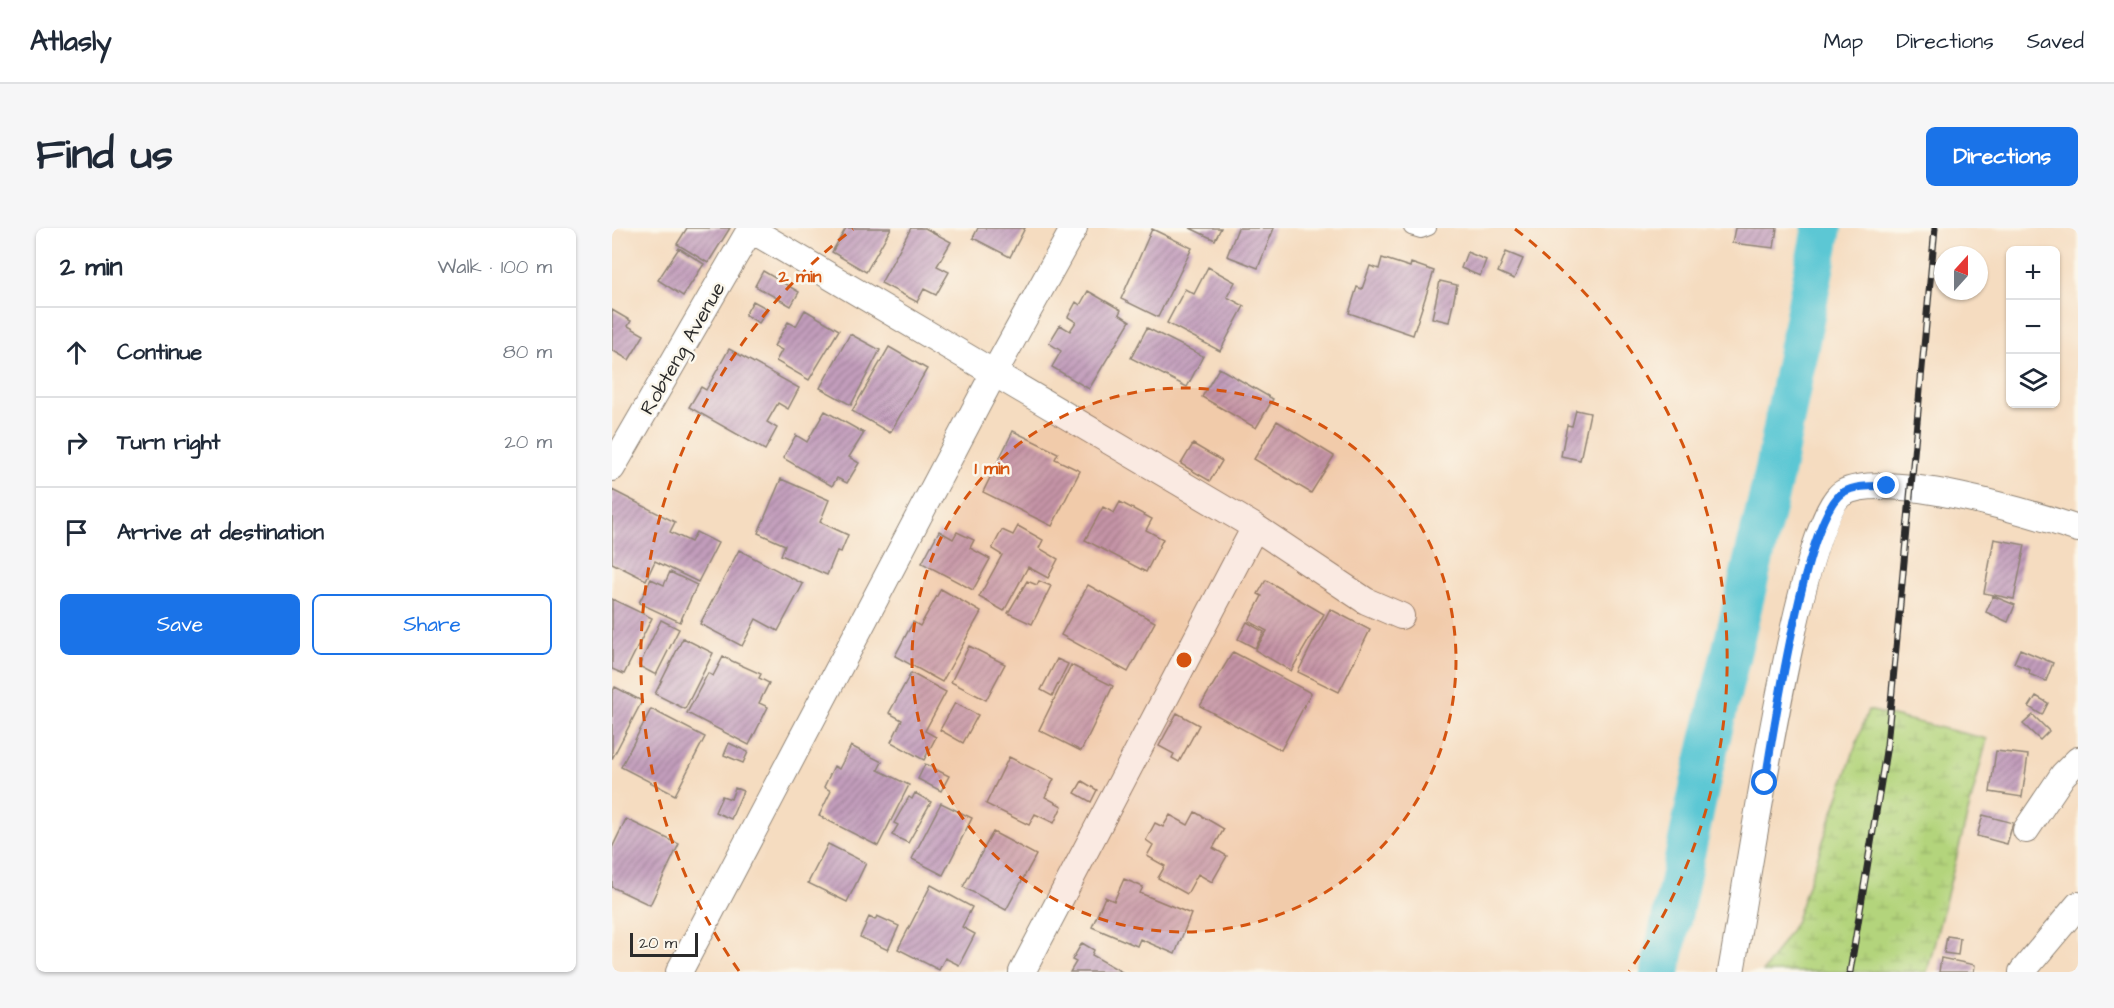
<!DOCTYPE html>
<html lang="en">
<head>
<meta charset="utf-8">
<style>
  :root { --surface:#fff; --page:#f6f6f7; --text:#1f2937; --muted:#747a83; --line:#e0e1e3; --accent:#1a73e8 }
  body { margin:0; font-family:"Architects Daughter",sans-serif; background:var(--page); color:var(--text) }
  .controls { position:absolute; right:18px; top:18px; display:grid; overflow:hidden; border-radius:9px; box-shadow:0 2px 4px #0004 }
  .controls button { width:54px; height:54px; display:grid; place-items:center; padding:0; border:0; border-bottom:2px solid var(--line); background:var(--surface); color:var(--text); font:30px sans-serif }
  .compass { position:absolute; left:1322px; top:18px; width:54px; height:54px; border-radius:50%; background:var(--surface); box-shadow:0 2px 4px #0004; rotate:21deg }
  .scale { position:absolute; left:18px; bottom:15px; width:68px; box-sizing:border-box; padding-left:6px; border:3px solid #2b2b2b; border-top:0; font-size:16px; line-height:21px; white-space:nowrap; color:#2b2b2b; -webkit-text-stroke:4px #fbf7ec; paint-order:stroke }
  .stop { position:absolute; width:18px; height:18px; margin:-14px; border:4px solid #1a73e8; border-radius:50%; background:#fff }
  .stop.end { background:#1a73e8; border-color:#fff; box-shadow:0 2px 6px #0008 }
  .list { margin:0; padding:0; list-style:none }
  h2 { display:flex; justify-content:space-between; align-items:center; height:78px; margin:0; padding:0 24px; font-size:26px }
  h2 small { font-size:20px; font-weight:400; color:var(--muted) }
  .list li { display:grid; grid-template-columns:39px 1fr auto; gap:18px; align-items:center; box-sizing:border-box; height:90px; padding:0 24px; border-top:2px solid var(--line) }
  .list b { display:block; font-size:22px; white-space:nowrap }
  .list em { font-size:20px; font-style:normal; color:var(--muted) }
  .actions { display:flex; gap:12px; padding:18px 24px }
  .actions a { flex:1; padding:14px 0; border:2px solid var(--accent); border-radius:9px; text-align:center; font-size:21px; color:var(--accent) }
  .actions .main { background:var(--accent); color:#fff }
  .icon { flex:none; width:33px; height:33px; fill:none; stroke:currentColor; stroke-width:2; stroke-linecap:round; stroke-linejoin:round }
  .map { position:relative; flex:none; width:1466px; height:744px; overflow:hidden; border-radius:9px }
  header { display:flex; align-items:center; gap:36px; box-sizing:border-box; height:84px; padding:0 30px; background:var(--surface); border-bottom:2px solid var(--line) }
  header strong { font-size:28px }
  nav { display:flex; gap:33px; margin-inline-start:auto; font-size:21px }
  .intro { display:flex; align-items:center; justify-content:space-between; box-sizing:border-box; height:144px; padding:0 36px }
  h1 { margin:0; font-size:42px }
  .button { padding:15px 27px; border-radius:9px; background:var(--accent); color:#fff; font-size:21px; font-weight:700 }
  main { display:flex; gap:36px; padding:0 36px }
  aside { flex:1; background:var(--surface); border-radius:9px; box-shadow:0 2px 4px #0004 }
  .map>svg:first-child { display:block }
  .wetland { fill:url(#wetland-marsh); stroke:#6f8054; stroke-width:1.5 }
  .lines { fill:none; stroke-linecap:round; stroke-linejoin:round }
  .river { stroke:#5bc7d4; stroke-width:40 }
  .building { fill:url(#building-hatch) }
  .service-casing { stroke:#908476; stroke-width:16 }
  .minor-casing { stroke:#908476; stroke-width:28 }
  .service { stroke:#fff; stroke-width:14 }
  .minor { stroke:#fff; stroke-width:26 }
  .rail-casing { stroke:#2b2b2b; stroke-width:7 }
  .rail { stroke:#fbf7ec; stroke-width:4.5; stroke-dasharray:14; stroke-linecap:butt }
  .route { stroke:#1a73e8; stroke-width:8 }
  .ring { fill:none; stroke:#d5540f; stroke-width:3; stroke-dasharray:10 8 }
  .labels { text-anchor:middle; stroke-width:5; stroke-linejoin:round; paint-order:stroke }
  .street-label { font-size:20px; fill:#2b2b2b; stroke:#fbf7ec }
  .centre { fill:#d5540f; stroke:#fbf7ec; stroke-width:3 }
  .ring-label { font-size:18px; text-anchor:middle; font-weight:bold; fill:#d5540f; stroke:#fbf7ec; stroke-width:5; stroke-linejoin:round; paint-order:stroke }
</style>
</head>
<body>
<header>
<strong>Atlasly</strong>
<nav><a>Map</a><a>Directions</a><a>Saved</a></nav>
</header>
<div class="intro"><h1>Find us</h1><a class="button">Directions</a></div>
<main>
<aside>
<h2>2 min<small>Walk · 100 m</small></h2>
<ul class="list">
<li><svg class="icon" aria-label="ahead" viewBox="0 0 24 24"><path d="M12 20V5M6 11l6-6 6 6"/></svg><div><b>Continue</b></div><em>80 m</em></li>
<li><svg class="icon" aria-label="right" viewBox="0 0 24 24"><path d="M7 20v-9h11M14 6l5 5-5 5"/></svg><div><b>Turn right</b></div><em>20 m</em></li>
<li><svg class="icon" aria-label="arrive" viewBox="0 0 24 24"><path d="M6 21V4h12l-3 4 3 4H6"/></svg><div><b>Arrive at destination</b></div></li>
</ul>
<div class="actions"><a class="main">Save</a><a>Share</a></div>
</aside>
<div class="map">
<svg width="1466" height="744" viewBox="0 0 1466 744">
  <defs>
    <pattern id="wetland-marsh" width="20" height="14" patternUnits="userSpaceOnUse" patternTransform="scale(1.5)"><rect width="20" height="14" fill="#b3d47c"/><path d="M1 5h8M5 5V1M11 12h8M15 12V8" fill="none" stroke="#9ab66b"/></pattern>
    <pattern id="building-hatch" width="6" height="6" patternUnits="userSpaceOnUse" patternTransform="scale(1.5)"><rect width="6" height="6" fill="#c29dbc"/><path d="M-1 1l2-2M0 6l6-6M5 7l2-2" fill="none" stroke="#9e8099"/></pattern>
  </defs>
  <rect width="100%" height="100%" fill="#fbf7ec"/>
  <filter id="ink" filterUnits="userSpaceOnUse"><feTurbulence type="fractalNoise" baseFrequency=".0167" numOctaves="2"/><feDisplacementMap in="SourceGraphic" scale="12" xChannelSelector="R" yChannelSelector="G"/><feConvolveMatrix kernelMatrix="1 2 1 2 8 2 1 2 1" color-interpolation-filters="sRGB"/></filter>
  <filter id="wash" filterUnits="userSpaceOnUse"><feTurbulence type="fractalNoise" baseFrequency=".008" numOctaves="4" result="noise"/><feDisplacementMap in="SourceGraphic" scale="24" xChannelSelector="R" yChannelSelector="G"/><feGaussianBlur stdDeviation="1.35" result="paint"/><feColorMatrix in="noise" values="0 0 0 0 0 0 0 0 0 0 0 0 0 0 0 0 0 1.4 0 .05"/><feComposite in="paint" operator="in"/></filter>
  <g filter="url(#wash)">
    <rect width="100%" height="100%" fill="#f5dcc0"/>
    <path class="wetland" d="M1256,482L1375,511L1315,744H1151L1183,695Z"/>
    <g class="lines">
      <path class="river" d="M1048,744L1092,538L1162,246L1210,0"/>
    </g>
    <g id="blocks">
      <path class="building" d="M75,0H118L96,35L65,16Z
        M234,0H279L254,44L220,24Z
        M299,0H313L339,14L325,38L337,44L324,67L312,61L305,74L269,55Z
        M366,0H413L398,29L361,10Z
        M578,0H609L603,12Z
        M626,0H662L646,40L615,28Z
        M1123,0H1165L1162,20L1120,15Z
        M540,1L580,20L546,89L509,71Z
        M67,20L92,36L71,68L46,52Z
        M855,24L874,32L868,48L849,40Z
        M894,24L911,31L902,51L886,44Z
        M770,30L798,39L799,35L822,43L801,107L737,85L745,59L750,61L758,38L767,41Z
        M596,39L623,54L615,69L632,78L608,123L555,95L573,61L582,66Z
        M151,43L187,64L179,78L143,58Z
        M828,53L845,57L837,94L820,90Z
        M476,63L509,82L507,86L518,93L477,161L440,139L449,123L437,115L448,97L458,103L464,94L456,89L464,74L468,77Z
        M141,73L156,81L147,95L133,87Z
        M0,82L19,93L16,98L32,107L17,132L0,122Z
        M193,82L227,102L197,152L164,133L170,122L162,118L176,94L184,98Z
        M535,100L591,128L575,159L519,130Z
        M238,106L268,122L239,177L208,160Z
        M277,119L315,141L278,205L240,183Z
        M117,121L187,160L176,181L166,175L155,194L165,200L153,222L77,179L89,159L94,162Z
        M607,140L661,171L644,200L590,169Z
        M964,182L978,185L968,232L949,228L955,197L960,198Z
        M213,183L252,205L237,229L247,235L235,255L225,250L220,258L171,230L184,207L195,214Z
        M665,193L722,228L699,265L642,231Z
        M401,203L446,225L443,231L468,243L440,298L371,264Z
        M581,216L610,233L598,253L569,236Z
        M169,251L217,272L208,294L236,307L229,324L225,323L215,347L169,327L173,317L146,305Z
        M0,262L63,294L58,304L79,314L84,304L106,315L86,354L43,333L34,352L0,335Z
        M508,274L540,291L534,302L551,311L534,344L473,312L491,279L502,285Z
        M406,298L431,312L427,320L446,331L436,350L416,339L392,383L367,369L390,327L380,321L390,302L401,307Z
        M327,303L341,311L345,304L362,312L358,320L378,331L361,362L310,335Z
        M1382,311L1413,317L1402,371L1372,365Z
        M127,322L191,356L166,403L144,391L130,418L88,396Z
        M58,344L85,357L68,394L27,375L39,351L52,357Z
        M654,352L712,386L679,443L643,422L655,403L637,393L650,368L646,366Z
        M415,353L425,357L427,353L439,358L420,396L396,385Z
        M476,357L543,394L516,444L449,407Z
        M329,361L369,384L330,454L283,428L301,394L308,398Z
        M1381,368L1403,377L1396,394L1374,384Z
        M0,371L40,390L12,446L0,441Z
        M718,381L758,402L727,464L686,444Z
        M49,392L67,401L44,447L27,438Z
        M635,394L652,404L643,420L626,411Z
        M71,410L101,425L73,481L43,466Z
        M357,418L393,436L374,472L339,454Z
        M1408,421L1441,435L1434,453L1417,446L1418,442L1402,435Z
        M621,424L699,465L669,522L588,478Z
        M111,429L149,446L147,450L157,455L147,475L156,479L137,517L75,485L96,445L101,448Z
        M445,431L456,436L440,468L429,462Z
        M459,437L501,458L469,523L427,502Z
        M299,445L334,464L313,503L324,509L312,532L279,514L290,492L277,485Z
        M3,459L30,473L0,531V465Z
        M1424,468L1436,475L1430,487L1417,479Z
        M343,475L366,487L351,515L328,502Z
        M39,481L93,509L63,567L9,539Z
        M565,485L587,497L567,534L560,530L562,526L547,518Z
        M1421,487L1437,503L1428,512L1411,496Z
        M117,515L136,524L131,535L112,527Z
        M239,518L270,534L266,542L297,557L266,618L207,588L219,563L212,559L222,538L227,541Z
        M1384,523L1416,527L1410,569L1378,564Z
        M397,529L442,551L433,569L450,578L442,595L423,586L417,597L374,576Z
        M313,536L337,548L329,563L306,551Z
        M470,553L485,562L479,574L463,565Z
        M123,560L131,563L119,591L103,584L110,568L119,571Z
        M303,565L319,574L296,615L280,607L286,597L282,595L297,569L300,571Z
        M329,575L360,590L331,647L300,631Z
        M583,584L612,601L601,620L615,628L600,654L586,646L575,666L546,650L553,638L535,628L541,617L534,612L543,595L551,599L558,587L576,597Z
        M1371,587L1401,595L1395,616L1365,608Z
        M14,591L67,616L38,677L0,659V620Z
        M381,604L424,627L394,682L351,659Z
        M216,616L254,635L235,674L196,655Z
        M512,651L531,659L528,665L579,686L563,726L528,711L525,718L480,699L493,669L502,673Z
        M319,657L360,679L350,699L363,706L347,737L333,730L327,742L286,721Z
        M265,688L287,698L276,722L248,709L257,689L263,692Z
        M1335,708L1348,710L1346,727L1332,725Z
        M470,715L482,722L480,727L510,744H458L464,734L460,732Z
        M1329,730L1363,737L1362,744H1327Z"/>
    </g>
  </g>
  <g filter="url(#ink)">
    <use href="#blocks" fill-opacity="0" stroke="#908476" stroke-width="1.5"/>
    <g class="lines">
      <defs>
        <path id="service" d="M799,0L809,3L817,0"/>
        <path id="minor" d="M0,240L139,0
          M643,299L754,373L789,388
          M1414,602L1451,547L1466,532
          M67,744L382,145L138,1
          M410,744L643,299L382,145L462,0
          M1119,744C1132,676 1187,289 1231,265C1274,241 1419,285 1466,301
          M1410,744L1466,677"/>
      </defs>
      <use href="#service" class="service-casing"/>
      <use href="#minor" class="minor-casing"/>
      <use href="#service" class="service"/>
      <use href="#minor" class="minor"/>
      <defs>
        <path id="rail" d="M1238,744L1275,517L1323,0"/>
      </defs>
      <use href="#rail" class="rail-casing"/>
      <use href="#rail" class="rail"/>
    </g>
  </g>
  <g class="lines" filter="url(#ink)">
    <path class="route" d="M1153,555C1161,505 1193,290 1230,265C1243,257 1261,258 1275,258"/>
  </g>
  <circle cx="572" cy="432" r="272" fill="#d5540f" fill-opacity=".12"/>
  <g class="ring">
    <circle cx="572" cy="432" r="272"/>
    <path d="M127 743A543 543 0 0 1 241 1M903 1A543 543 0 0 1 1017 743"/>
  </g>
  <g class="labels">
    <g class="street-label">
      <text transform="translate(70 120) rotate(-60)" y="7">Robteng Avenue</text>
    </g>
  </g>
  <circle cx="572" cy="432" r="9" class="centre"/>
  <g class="ring-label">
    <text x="188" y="54">2 min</text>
    <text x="380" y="246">1 min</text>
  </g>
</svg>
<div class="controls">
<button>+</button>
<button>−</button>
<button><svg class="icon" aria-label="layers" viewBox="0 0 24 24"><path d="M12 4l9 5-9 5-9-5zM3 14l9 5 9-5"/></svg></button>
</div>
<svg class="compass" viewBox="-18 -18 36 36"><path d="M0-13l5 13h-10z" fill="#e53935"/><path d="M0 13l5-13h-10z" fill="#747a83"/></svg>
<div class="scale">20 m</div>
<div class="stop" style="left:1153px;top:555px"></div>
<div class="stop end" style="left:1275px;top:258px"></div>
</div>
</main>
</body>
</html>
